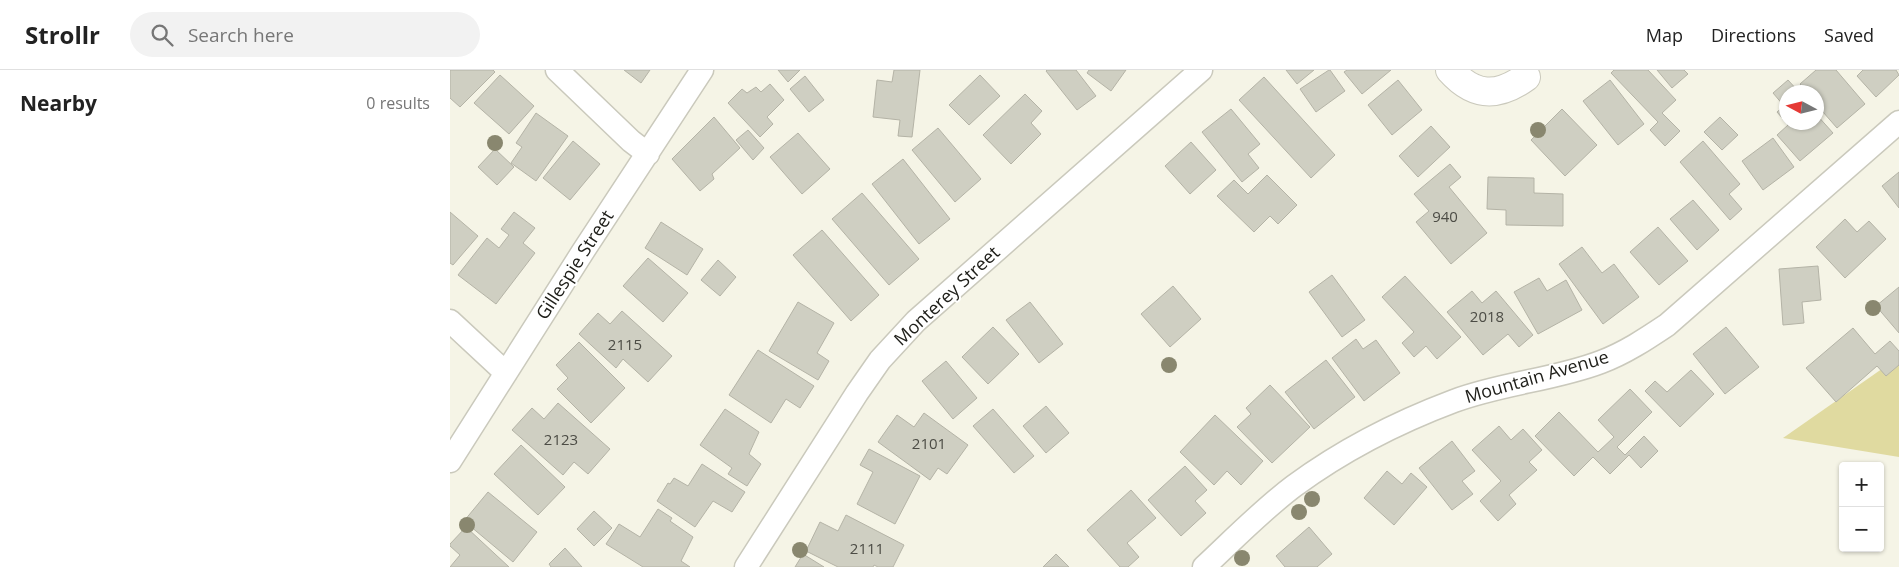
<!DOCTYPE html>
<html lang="en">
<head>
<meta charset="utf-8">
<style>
  :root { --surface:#fff; --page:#f2f2f2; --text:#222; --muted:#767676; --line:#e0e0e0 }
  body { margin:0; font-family:"Open Sans",sans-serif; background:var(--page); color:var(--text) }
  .controls { position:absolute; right:15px; bottom:15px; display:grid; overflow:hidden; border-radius:5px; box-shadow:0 1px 4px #0004 }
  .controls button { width:45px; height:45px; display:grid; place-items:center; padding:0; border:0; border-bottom:1px solid var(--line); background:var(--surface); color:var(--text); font:25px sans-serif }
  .compass { position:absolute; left:1329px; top:15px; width:45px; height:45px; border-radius:50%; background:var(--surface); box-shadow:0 1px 4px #0004; rotate:277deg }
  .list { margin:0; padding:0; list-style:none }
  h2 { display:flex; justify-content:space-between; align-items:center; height:65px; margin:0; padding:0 20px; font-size:21px }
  h2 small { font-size:16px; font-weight:400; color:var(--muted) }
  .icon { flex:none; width:28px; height:28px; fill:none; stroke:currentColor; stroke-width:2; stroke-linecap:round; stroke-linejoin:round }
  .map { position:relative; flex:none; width:1449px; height:497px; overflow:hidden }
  header { display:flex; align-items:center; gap:30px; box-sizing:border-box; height:70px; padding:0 25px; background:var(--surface); border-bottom:1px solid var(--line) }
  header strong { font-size:24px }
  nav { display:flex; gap:28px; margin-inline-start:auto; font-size:18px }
  .search { width:350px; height:45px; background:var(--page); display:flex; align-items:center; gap:12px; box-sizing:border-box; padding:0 18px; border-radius:28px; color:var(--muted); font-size:19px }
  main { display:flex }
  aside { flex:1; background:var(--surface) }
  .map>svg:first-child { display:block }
  .green { fill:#e0daa0 }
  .building { fill:#cfcfc2; stroke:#b4b3a6 }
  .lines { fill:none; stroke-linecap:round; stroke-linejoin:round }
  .street-casing { stroke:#cac9bc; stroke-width:25 }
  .secondary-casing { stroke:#cac9bc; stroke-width:30 }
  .street { stroke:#fff; stroke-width:22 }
  .secondary { stroke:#fff; stroke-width:28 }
  .tree { fill:#89876f }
  .labels { text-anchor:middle; stroke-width:4; stroke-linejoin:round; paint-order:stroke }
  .number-label { font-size:15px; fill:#4c4c45 }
  .street-label { font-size:18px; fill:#20201b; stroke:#fff }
</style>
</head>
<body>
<header>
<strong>Strollr</strong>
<div class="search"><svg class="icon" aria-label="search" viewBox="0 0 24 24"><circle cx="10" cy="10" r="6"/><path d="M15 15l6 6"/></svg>Search here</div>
<nav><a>Map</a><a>Directions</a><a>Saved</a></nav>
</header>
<main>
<aside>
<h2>Nearby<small>0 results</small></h2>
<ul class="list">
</ul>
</aside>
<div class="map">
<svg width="1449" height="497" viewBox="0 0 1449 497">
  <rect width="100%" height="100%" fill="#f5f4e6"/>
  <path class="green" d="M1449,287V387L1333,368Z"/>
  <path class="building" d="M0,0H43L45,2L10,37L0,28Z
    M174,0H200L191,13Z
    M328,0H350L338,12Z
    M444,0H470L462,67L448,66L450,50L423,47L427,10L442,12Z
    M597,0H626L646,26L627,40L596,1Z
    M639,0H676L661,21L637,3Z
    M836,0H864L847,14Z
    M879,0H880L895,21L866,42L850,19Z
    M897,0H941L912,24L894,2Z
    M1164,0H1198L1226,30L1212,43L1230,61L1215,76L1200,60L1208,52L1161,3Z
    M1207,0H1234L1238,4L1222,18Z
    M1366,0H1386L1415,34L1387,58L1366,34V22H1357L1350,14Z
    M1413,0H1446L1449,5L1426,27L1407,6Z
    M50,5L84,36L59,64L24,33Z
    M530,5L550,26L519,55L499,35Z
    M355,6L374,30L359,42L340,19Z
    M814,7L885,85L861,108L789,30Z
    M948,10L972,40L942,65L918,35Z
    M1160,10L1194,54L1168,75L1133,31Z
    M1338,10L1349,22H1336V52H1366V44L1383,63L1350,91L1327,65L1338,55L1327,42L1334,36L1323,23Z
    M320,14L334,30L317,47L323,54L310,67L278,33L292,19L297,23L306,17L311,22Z
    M575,24L592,41L581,53L591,64L561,94L533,65Z
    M781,39L810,74L798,84L809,98L792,112L752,62Z
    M1112,39L1147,75L1115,106L1081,70Z
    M86,43L118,66L86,111L61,93L72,77L66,73Z
    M264,47L290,78L262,104L264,109L250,121L222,89Z
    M1270,47L1288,65L1272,80L1254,62Z
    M981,56L1000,77L968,107L949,86Z
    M488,58L531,109L505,132L462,80Z
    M298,60L314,78L303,90L286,70Z
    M348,63L380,99L352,124L320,87Z
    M1323,68L1344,97L1313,120L1292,91Z
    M123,71L150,94L120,130L93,108Z
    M1253,71L1290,114L1279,124L1292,139L1280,150L1230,92Z
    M741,72L766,100L740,124L715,96Z
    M45,79L64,97L47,115L28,97Z
    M453,89L500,149L469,174L422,114Z
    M1000,94L1011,107L999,117L1037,163L1001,194L966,152L979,141L964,124Z
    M1449,102V138L1432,116Z
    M817,105L847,135L828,154L820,146L804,162L767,126L784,110L798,124Z
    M1038,107L1084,108V123L1113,124V156L1056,155V140L1037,139Z
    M412,123L469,189L439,215L382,149Z
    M1243,130L1269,160L1247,180L1220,149Z
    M0,142L28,166L3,195L0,193Z
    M64,142L85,158L73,173L85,183L46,234L8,205L37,168L49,178L59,165L51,159Z
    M1395,149L1407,162L1419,151L1436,169L1395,208L1366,177Z
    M211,152L253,179L237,205L195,178Z
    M1208,157L1238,191L1209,215L1180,182Z
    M372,160L429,225L401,251L343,185Z
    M1132,177L1152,203L1164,194L1189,227L1153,254L1109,194Z
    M198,188L238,223L213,252L173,216Z
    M268,190L286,207L270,226L251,210Z
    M1368,196L1371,230L1352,232L1354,253L1333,255L1329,199Z
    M882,205L915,250L892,267L859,222Z
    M955,206L1011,267L987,289L976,276L964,287L952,273L964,262L932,227Z
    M1089,208L1097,221L1116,210L1132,240L1088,264L1064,222Z
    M723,216L751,249L720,277L691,244Z
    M1449,217V263L1426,236Z
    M1022,221L1032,233L1046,221L1083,265L1069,277L1058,264L1033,285L997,242Z
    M348,232L384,253L367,283L379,291L368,310L319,281Z
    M580,232L613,274L589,293L556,250Z
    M172,241L222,286L198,312L173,289L166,298L129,264L148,243L160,254Z
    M543,257L569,284L538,314L512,287Z
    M1276,257L1309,297L1275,324L1243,284Z
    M1403,258L1425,284L1440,271L1449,281V295L1436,306L1427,296L1386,332L1356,298Z
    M906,269L913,279L926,270L950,303L914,331L882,288Z
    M129,272L175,318L141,353L107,319L118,308L106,295Z
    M308,280L364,316L350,338L336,329L321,353L279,325Z
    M876,290L905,327L864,359L835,322Z
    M496,291L527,328L503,349L472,311Z
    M1241,300L1264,324L1230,357L1195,321L1205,311L1217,322Z
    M820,315L860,357L822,393L787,357L801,344L796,338Z
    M1180,319L1202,342L1167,377L1175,385L1194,366L1208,381L1191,398L1179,385L1160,404L1143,387L1124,406L1085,366L1109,342L1148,382L1164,367L1148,350Z
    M108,333L160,379L138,404L124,392L113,405L62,360L82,338L94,349Z
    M596,336L619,363L596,383L573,356Z
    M275,339L309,362L299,384L311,394L297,416L278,404L282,398L250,375Z
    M543,339L584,386L564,403L523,356Z
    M474,343L518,375L497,404L488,398L480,410L428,372L447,345L464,357Z
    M765,345L813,391L791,415L777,401L764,415L730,382Z
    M1049,356L1061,370L1073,359L1092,380L1079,392L1087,400L1059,425L1066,434L1048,451L1030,431L1051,411L1022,380Z
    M1002,371L1025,401L1012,411L1023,424L1002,440L969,398Z
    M71,375L115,417L88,445L44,404Z
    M419,379L470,406L445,454L407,434L423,402L410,395Z
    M252,394L295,422L282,442L263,431L245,457L207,431L218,413L220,414L224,408L238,416Z
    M735,396L757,420L745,431L756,443L731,466L698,430Z
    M937,401L952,414L961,403L977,417L944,455L914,428Z
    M681,420L706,448L677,473L689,487L678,497H670L637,460Z
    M38,422L87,462L63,492L14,451Z
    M208,439L222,448L220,451L243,467L231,491L240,497H193L156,474L169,454L190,467Z
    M144,441L162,458L144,476L127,459Z
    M396,445L454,475L443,497H428L424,495L423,497H388L356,481L370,452L388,461Z
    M16,457L59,497H0L10,485L0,476V474Z
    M859,457L882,484L867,497H835L826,486Z
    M115,478L132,497H101L99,494Z
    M353,484L374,497H345Z
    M606,484L619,497H593Z"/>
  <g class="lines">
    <defs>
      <path id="street" d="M107,0L181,71L198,84
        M0,251L56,303
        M0,391L132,183L252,0
        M296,497L407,323L430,290L466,251L751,0
        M754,497C783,470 812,440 844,416C893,380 948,352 1004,331C1052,313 1104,310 1151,292C1175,283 1196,269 1217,255L1449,52"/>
      <path id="secondary" d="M1000,0C1024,27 1047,28 1076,7"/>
    </defs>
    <use href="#street" class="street-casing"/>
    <use href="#secondary" class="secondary-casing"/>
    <use href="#street" class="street"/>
    <use href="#secondary" class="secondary"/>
  </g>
  <g class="tree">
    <circle cx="1088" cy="60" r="8"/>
    <circle cx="45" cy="73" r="8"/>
    <circle cx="1423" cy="238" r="8"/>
    <circle cx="719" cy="295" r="8"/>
    <circle cx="862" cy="429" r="8"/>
    <circle cx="849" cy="442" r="8"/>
    <circle cx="17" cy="455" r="8"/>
    <circle cx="350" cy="480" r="8"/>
    <circle cx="792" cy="488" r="8"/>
  </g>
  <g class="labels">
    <g class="number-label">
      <text x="995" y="152">940</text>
      <text x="1037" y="252">2018</text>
      <text x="175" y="280">2115</text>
      <text x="111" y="375">2123</text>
      <text x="479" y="379">2101</text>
      <text x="417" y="484">2111</text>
    </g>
    <g class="street-label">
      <text transform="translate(125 195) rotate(-57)" y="6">Gillespie Street</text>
      <text transform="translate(497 226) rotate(-43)" y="6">Monterey Street</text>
      <text transform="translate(1087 307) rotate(-16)" y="6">Mountain Avenue</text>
    </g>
  </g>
</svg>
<div class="controls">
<button>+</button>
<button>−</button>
</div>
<svg class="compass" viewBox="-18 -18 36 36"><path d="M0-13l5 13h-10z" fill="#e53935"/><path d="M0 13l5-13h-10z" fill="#767676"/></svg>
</div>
</main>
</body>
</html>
